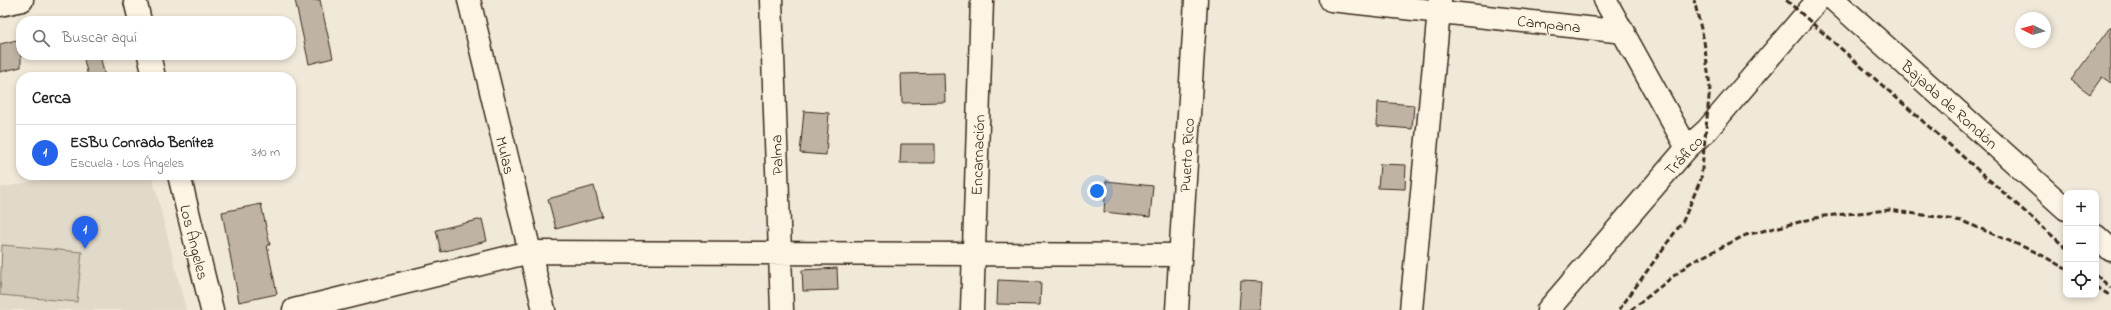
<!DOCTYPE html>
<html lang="es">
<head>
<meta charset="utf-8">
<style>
  :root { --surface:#fff; --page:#f6f6f6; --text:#202124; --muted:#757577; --line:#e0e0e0; --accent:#2563eb }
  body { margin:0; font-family:"Indie Flower",sans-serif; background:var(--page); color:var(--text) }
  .controls { position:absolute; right:12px; bottom:12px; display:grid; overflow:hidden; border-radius:8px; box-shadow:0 2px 6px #0003 }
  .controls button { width:36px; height:36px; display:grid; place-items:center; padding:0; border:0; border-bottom:1px solid var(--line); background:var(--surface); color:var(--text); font:20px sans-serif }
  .compass { position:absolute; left:2015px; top:12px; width:36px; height:36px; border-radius:50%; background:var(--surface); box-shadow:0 2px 6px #0003; rotate:275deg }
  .you { position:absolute; left:1097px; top:191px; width:14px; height:14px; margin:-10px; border:3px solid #fff; border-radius:50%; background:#1a73e8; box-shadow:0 0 0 6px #1a73e833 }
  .badge { display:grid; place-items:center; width:26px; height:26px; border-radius:50%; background:var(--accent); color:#fff; font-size:13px; font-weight:700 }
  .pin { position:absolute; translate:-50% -33px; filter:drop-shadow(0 1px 2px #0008) }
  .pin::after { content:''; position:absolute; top:21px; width:14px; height:12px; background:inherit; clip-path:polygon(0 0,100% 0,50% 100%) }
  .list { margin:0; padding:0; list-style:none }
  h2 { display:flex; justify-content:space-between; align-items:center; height:52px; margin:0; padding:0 16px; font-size:17px }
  h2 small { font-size:13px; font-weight:400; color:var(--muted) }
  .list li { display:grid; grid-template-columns:26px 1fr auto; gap:12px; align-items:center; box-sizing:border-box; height:56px; padding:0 16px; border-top:1px solid var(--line) }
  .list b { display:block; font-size:15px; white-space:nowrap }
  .list p { margin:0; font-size:13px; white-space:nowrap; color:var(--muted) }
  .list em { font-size:13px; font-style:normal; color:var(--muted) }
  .icon { flex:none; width:22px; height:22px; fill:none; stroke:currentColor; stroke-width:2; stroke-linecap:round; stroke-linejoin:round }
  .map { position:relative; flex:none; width:2111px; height:310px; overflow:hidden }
  .search { position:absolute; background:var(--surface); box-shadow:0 2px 6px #0003; left:16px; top:16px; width:280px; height:44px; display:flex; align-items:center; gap:10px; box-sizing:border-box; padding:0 14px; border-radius:16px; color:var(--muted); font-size:15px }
  .panel { position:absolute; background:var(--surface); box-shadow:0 2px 6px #0003; left:16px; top:72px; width:280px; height:108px; border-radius:16px }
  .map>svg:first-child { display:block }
  .built { fill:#e1d9c9 }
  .green { fill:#d2c9ba; stroke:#867a6c }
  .building { fill:#beb3a4; stroke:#3b2a1e }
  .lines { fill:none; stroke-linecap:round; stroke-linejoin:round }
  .minor-casing { stroke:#3b2a1e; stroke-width:25 }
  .tertiary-casing { stroke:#3b2a1e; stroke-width:25 }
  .secondary-casing { stroke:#3b2a1e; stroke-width:25 }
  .minor { stroke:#fcf5e5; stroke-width:22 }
  .tertiary { stroke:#fcf5e5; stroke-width:22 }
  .secondary { stroke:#fcf5e5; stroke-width:22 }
  .rail { stroke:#3b2a1e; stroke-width:3; stroke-dasharray:6 3; stroke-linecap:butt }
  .labels { text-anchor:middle; stroke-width:3; stroke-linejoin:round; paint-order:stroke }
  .street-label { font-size:16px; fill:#3b2a1e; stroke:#fcf5e5 }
</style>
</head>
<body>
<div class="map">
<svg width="2111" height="310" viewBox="0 0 2111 310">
  <rect width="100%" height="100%" fill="#f0e9d9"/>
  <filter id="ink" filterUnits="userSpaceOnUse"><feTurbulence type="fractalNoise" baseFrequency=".025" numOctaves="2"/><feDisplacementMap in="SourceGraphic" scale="8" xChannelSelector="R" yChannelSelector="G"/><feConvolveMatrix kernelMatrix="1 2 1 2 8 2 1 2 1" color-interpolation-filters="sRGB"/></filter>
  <g filter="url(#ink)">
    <path class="built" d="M65,175H152L186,310H0V188Z"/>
    <path class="green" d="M2,245L82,252L77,302L0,295Z"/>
    <path class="building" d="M295,0H320L333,58L309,64Z
      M2111,26V83L2102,77L2090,94L2071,80Z
      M21,39V67L0,72V44Z
      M83,55H100L105,77H88Z
      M944,73L945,102L902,103L901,74Z
      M1378,102L1414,105L1412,129L1377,126Z
      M804,111L829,113L826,155L800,153Z
      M901,144H935V163H900Z
      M1380,164L1406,165L1405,189L1378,188Z
      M1106,181L1153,186L1150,217L1104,212Z
      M594,186L602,216L556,229L548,199Z
      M261,204L270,245H267L277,294L239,302L222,212Z
      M482,219L487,241L441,252L436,230Z
      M837,268L838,290L803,291L802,270Z
      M998,280L1041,282L1040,305L997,304Z
      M1241,281L1262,282L1260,310H1239Z"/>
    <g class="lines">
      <defs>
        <path id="minor" d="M771,0L782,310
          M1331,0L1624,32
          M1605,0L1687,148
          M0,5L22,0
          M294,310L530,252L1180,255
          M972,310L982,0
          M1177,310L1196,0
          M1411,310L1440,0"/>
        <path id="tertiary" d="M469,0L544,310
          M1834,0L2066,209
          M2096,236L2111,250
          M1548,310L1687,148L1707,130L1818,0"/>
        <path id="secondary" d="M135,0L140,21
          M149,55L154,77
          M179,175L212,310"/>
      </defs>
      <use href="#minor" class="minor-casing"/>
      <use href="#tertiary" class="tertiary-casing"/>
      <use href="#secondary" class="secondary-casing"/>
      <use href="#minor" class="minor"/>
      <use href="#tertiary" class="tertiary"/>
      <use href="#secondary" class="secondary"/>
      <path class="rail" d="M1786,0L2066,248
        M2096,275L2111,288
        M2096,287L2111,296
        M1619,310L1683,221L1701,179L1710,87L1704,41L1694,0
        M1631,310L1690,263L1746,235L1824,216L1890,210L1962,221L2038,253L2066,269"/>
    </g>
  </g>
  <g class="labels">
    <g class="street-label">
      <text transform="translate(1549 23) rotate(6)" y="6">Campana</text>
      <text transform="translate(1950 104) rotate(42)" y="6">Bajada de Rondón</text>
      <text transform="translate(506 155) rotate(76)" y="6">Mulas</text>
      <text transform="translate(776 155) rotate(-92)" y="6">Palma</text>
      <text transform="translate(977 155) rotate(-88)" y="6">Encarnación</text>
      <text transform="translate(1186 155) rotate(-87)" y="6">Puerto Rico</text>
      <text transform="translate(1683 155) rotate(-47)" y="6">Tráfico</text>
      <text transform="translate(195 242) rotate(76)" y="6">Los Ángeles</text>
    </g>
  </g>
</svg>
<div class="controls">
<button>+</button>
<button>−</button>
<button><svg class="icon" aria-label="locate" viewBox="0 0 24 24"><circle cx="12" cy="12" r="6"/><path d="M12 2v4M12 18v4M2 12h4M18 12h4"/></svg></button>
</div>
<svg class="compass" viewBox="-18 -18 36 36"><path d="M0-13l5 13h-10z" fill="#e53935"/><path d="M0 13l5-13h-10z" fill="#757577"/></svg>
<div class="you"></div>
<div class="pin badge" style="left:85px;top:249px">1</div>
<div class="search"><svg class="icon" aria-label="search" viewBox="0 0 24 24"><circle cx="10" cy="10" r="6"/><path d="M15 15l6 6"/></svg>Buscar aquí</div>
<section class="panel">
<h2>Cerca<small></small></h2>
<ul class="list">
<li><span class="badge">1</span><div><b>ESBU Conrado Benítez</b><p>Escuela · Los Ángeles</p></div><em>310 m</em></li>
</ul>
</section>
</div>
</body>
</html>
